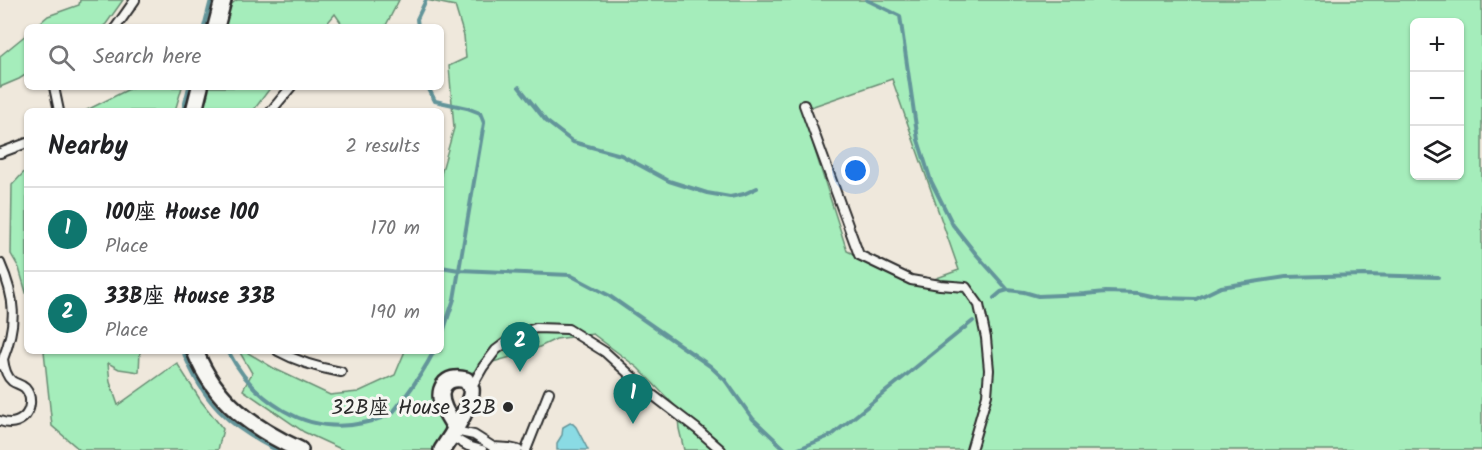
<!DOCTYPE html>
<html lang="en">
<head>
<meta charset="utf-8">
<style>
  :root { --surface:#fff; --page:#f2f2f2; --text:#202124; --muted:#757577; --line:#e0e0e0; --accent:#0f766e }
  body { margin:0; font-family:Kalam,"LXGW WenKai TC",sans-serif; background:var(--page); color:var(--text) }
  .controls { position:absolute; right:18px; top:18px; display:grid; overflow:hidden; border-radius:9px; box-shadow:0 2px 4px #0004 }
  .controls button { width:54px; height:54px; display:grid; place-items:center; padding:0; border:0; border-bottom:2px solid var(--line); background:var(--surface); color:var(--text); font:30px sans-serif }
  .you { position:absolute; left:856px; top:171px; width:21px; height:21px; margin:-15px; border:4px solid #fff; border-radius:50%; background:#1a73e8; box-shadow:0 0 0 9px #1a73e833 }
  .badge { display:grid; place-items:center; width:39px; height:39px; border-radius:50%; background:var(--accent); color:#fff; font-size:20px; font-weight:700 }
  .pin { position:absolute; translate:-50% -50px; filter:drop-shadow(0 2px 3px #0008) }
  .pin::after { content:''; position:absolute; top:32px; width:21px; height:18px; background:inherit; clip-path:polygon(0 0,100% 0,50% 100%) }
  .list { margin:0; padding:0; list-style:none }
  h2 { display:flex; justify-content:space-between; align-items:center; height:78px; margin:0; padding:0 24px; font-size:26px }
  h2 small { font-size:20px; font-weight:400; color:var(--muted) }
  .list li { display:grid; grid-template-columns:39px 1fr auto; gap:18px; align-items:center; box-sizing:border-box; height:84px; padding:0 24px; border-top:2px solid var(--line) }
  .list b { display:block; font-size:22px; white-space:nowrap }
  .list p { margin:0; font-size:20px; white-space:nowrap; color:var(--muted) }
  .list em { font-size:20px; font-style:normal; color:var(--muted) }
  .icon { flex:none; width:33px; height:33px; fill:none; stroke:currentColor; stroke-width:2; stroke-linecap:round; stroke-linejoin:round }
  .map { position:relative; flex:none; width:1482px; height:450px; overflow:hidden }
  .search { position:absolute; background:var(--surface); box-shadow:0 2px 4px #0004; left:24px; top:24px; width:420px; height:66px; display:flex; align-items:center; gap:15px; box-sizing:border-box; padding:0 21px; border-radius:9px; color:var(--muted); font-size:22px }
  .panel { position:absolute; background:var(--surface); box-shadow:0 2px 4px #0004; left:24px; top:108px; width:420px; height:246px; border-radius:9px }
  .map>svg:first-child { display:block }
  .green { fill:#a5edbb; stroke:#688c73; stroke-width:1.5; fill-rule:evenodd }
  .water { fill:#8adbe4; stroke:#64959a; stroke-width:1.5 }
  .lines { fill:none; stroke-linecap:round; stroke-linejoin:round }
  .stream { stroke:#64959a; stroke-width:4 }
  .service-casing { stroke:#2b2b2b; stroke-width:12 }
  .minor-casing { stroke:#2b2b2b; stroke-width:20 }
  .service { stroke:#f6f6f2; stroke-width:8 }
  .minor { stroke:#f6f6f2; stroke-width:15 }
  .poi-dot { fill:#2b2b2b; stroke:#f6f6f2; stroke-width:2 }
  .labels { text-anchor:middle; stroke-width:6; stroke-linejoin:round; paint-order:stroke }
  .poi-label { font-size:21px; fill:#2b2b2b; stroke:#f6f6f2; text-anchor:end }
</style>
</head>
<body>
<div class="map">
<svg width="1482" height="450" viewBox="0 0 1482 450">
  <rect width="100%" height="100%" fill="#efe8dc"/>
  <filter id="ink" filterUnits="userSpaceOnUse"><feTurbulence type="fractalNoise" baseFrequency=".0167" numOctaves="2"/><feDisplacementMap in="SourceGraphic" scale="12" xChannelSelector="R" yChannelSelector="G"/><feConvolveMatrix kernelMatrix="1 2 1 2 8 2 1 2 1" color-interpolation-filters="sRGB"/></filter>
  <g filter="url(#ink)">
    <path class="green" d="M80,0H123L106,24L102,27H35L48,16L79,5Z
      M237,0H399L385,27H344L335,14L324,27H210L212,18Z
      M426,0H1482V450H684L679,429L677,408L638,368L593,334L556,339L529,352L493,362L469,374H449L439,402L448,432L433,450H343L304,432L243,390L252,373L239,351H245L275,369L330,395L358,392L395,375L405,351H441V174L454,128L449,66L466,58L464,36L455,6ZM1414,22H1460V176H1414ZM892,79L959,270L926,282L868,261L847,251L802,110Z
      M27,34V74L19,79L0,87V56Z
      M133,87H182L175,111H85Z
      M196,87H271L253,111H200Z
      M27,169V296L19,268L11,254L12,185Z
      M44,351H140L139,372L119,369L108,363L110,382L118,405L177,363L201,401L223,429L218,450H80L52,426Z"/>
    <path class="water" d="M570,423L573,424L576,427L588,450H557V443L562,435L563,427Z"/>
    <g class="lines">
      <path class="stream" d="M867,0L900,16L918,140L931,181L953,225L976,254L1008,290L1024,292L1038,296L1085,294L1106,292L1137,293L1160,298L1196,299L1221,287L1286,277L1364,275L1438,277
        M204,27L211,0
        M418,27L417,19L426,0
        M428,87L435,101L467,108L480,113L484,123L459,270L570,275L608,295L710,366L725,380L753,419L786,450
        M519,87L546,121L573,142L621,155L669,181L707,193L730,197L744,194L757,188
        M183,111L189,87
        M441,267L459,270L454,299L441,338
        M994,298L1001,292L1008,290
        M183,351C203,402 228,426 276,450
        M228,351C254,401 306,436 363,423C373,421 385,418 393,412C396,409 399,404 402,401C414,385 425,369 434,351
        M796,450L832,435L973,321"/>
      <defs>
        <path id="service" d="M116,27L135,0
          M54,87L59,111
          M804,105L859,255L911,280L940,285L966,287L979,305L986,338L989,370L987,395L971,450
          M271,111L291,87
          M0,153L27,143
          M0,263C16,299 17,323 3,359
          M278,351C298,362 319,368 341,372
          M0,365L3,359C4,367 6,376 12,381C16,384 21,384 25,388C33,397 31,411 23,418C16,424 8,424 0,421
          M471,388L483,367L496,350L516,335L536,328L568,329L605,352L650,393L697,429L721,450
          M455,431L474,435L493,447L509,448L518,450
          M452,437L468,446L482,450
          M526,450L549,392"/>
        <path id="minor" d="M216,27L223,0
          M194,111L200,87
          M195,351C215,402 253,428 300,450
          M442,450C449,440 474,401 471,389C470,385 467,383 466,380C445,374 436,390 444,408C447,415 452,422 456,429"/>
      </defs>
      <use href="#service" class="service-casing"/>
      <use href="#minor" class="minor-casing"/>
      <use href="#service" class="service"/>
      <use href="#minor" class="minor"/>
    </g>
  </g>
  <circle class="poi-dot" cx="508" cy="407" r="6"/>
  <g class="labels">
    <g class="poi-label">
      <text x="496" y="414">32B座 House 32B</text>
    </g>
  </g>
</svg>
<div class="controls">
<button>+</button>
<button>−</button>
<button><svg class="icon" aria-label="layers" viewBox="0 0 24 24"><path d="M12 4l9 5-9 5-9-5zM3 14l9 5 9-5"/></svg></button>
</div>
<div class="you"></div>
<div class="pin badge" style="left:633px;top:424px">1</div>
<div class="pin badge" style="left:520px;top:372px">2</div>
<div class="search"><svg class="icon" aria-label="search" viewBox="0 0 24 24"><circle cx="10" cy="10" r="6"/><path d="M15 15l6 6"/></svg>Search here</div>
<section class="panel">
<h2>Nearby<small>2 results</small></h2>
<ul class="list">
<li><span class="badge">1</span><div><b>100座 House 100</b><p>Place</p></div><em>170 m</em></li>
<li><span class="badge">2</span><div><b>33B座 House 33B</b><p>Place</p></div><em>190 m</em></li>
</ul>
</section>
</div>
</body>
</html>
